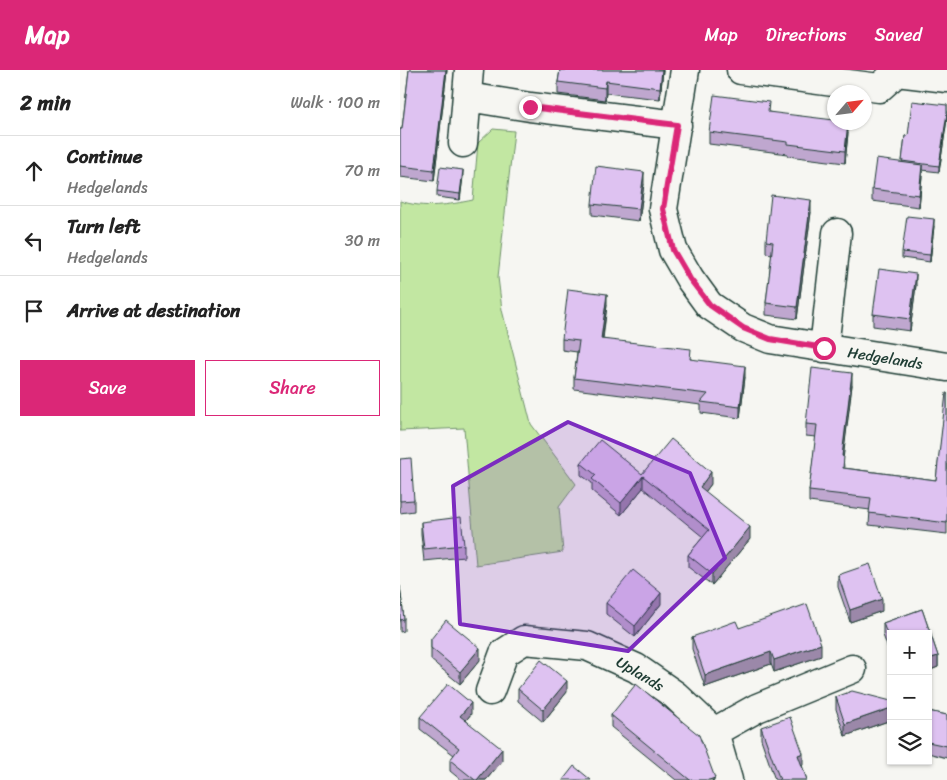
<!DOCTYPE html>
<html lang="en">
<head>
<meta charset="utf-8">
<style>
  :root { --surface:#fff; --page:#f2f2f2; --text:#222; --muted:#767676; --line:#e0e0e0; --accent:#db2777 }
  body { margin:0; font-family:Sriracha,sans-serif; background:var(--page); color:var(--text) }
  .controls { position:absolute; right:15px; bottom:15px; display:grid; overflow:hidden; border-radius:0px; box-shadow:0 1px 4px #0004 }
  .controls button { width:45px; height:45px; display:grid; place-items:center; padding:0; border:0; border-bottom:1px solid var(--line); background:var(--surface); color:var(--text); font:25px sans-serif }
  .compass { position:absolute; left:427px; top:15px; width:45px; height:45px; border-radius:50%; background:var(--surface); box-shadow:0 1px 4px #0004; rotate:62deg }
  .stop { position:absolute; width:15px; height:15px; margin:-11px; border:4px solid #db2777; border-radius:50%; background:#fff }
  .stop.end { background:#db2777; border-color:#fff; box-shadow:0 1px 5px #0008 }
  .list { margin:0; padding:0; list-style:none }
  h2 { display:flex; justify-content:space-between; align-items:center; height:65px; margin:0; padding:0 20px; font-size:21px }
  h2 small { font-size:16px; font-weight:400; color:var(--muted) }
  .list li { display:grid; grid-template-columns:32px 1fr auto; gap:15px; align-items:center; box-sizing:border-box; height:70px; padding:0 20px; border-top:1px solid var(--line) }
  .list b { display:block; font-size:19px; white-space:nowrap }
  .list p { margin:0; font-size:16px; white-space:nowrap; color:var(--muted) }
  .list em { font-size:16px; font-style:normal; color:var(--muted) }
  .actions { display:flex; gap:10px; padding:15px 20px }
  .actions a { flex:1; padding:11px 0; border:1px solid var(--accent); border-radius:0px; text-align:center; font-size:18px; color:var(--accent) }
  .actions .main { background:var(--accent); color:#fff }
  .icon { flex:none; width:28px; height:28px; fill:none; stroke:currentColor; stroke-width:2; stroke-linecap:round; stroke-linejoin:round }
  .map { position:relative; flex:none; width:547px; height:710px; overflow:hidden }
  header { display:flex; align-items:center; gap:30px; box-sizing:border-box; height:70px; padding:0 25px; background:var(--accent); color:#fff }
  header strong { font-size:24px }
  nav { display:flex; gap:28px; margin-inline-start:auto; font-size:18px }
  main { display:flex }
  aside { flex:1; background:var(--surface) }
  .map>svg:first-child { display:block }
  .green { fill:#c2e7a2; stroke:#70926b }
  .lines { fill:none; stroke-linecap:round; stroke-linejoin:round }
  .minor-casing { stroke:#1f3d34; stroke-width:31 }
  .minor { stroke:#f6f6f2; stroke-width:28 }
  .wall { fill:#bfa7cf; stroke:#1f3d34 }
  .shaded-wall { fill:#9b88a9; stroke:#1f3d34 }
  .building { fill:#dec2f1; stroke:#1f3d34 }
  .route { stroke:#db2777; stroke-width:6 }
  .marked { fill:#7b2cbf; fill-opacity:0.2; stroke:#7b2cbf; stroke-width:4; stroke-linejoin:round }
  .labels { text-anchor:middle; stroke-width:4.5; stroke-linejoin:round; paint-order:stroke }
  .street-label { font-size:15px; fill:#1f3d34; stroke:#f6f6f2 }
</style>
</head>
<body>
<header>
<strong>Map</strong>
<nav><a>Map</a><a>Directions</a><a>Saved</a></nav>
</header>
<main>
<aside>
<h2>2 min<small>Walk · 100 m</small></h2>
<ul class="list">
<li><svg class="icon" aria-label="ahead" viewBox="0 0 24 24"><path d="M12 20V5M6 11l6-6 6 6"/></svg><div><b>Continue</b><p>Hedgelands</p></div><em>70 m</em></li>
<li><svg class="icon" aria-label="left" viewBox="0 0 24 24"><path d="M17 20v-9H6M10 6l-5 5 5 5"/></svg><div><b>Turn left</b><p>Hedgelands</p></div><em>30 m</em></li>
<li><svg class="icon" aria-label="arrive" viewBox="0 0 24 24"><path d="M6 21V4h12l-3 4 3 4H6"/></svg><div><b>Arrive at destination</b></div></li>
</ul>
<div class="actions"><a class="main">Save</a><a>Share</a></div>
</aside>
<div class="map">
<svg width="547" height="710" viewBox="0 0 547 710">
  <rect width="100%" height="100%" fill="#f6f6f2"/>
  <filter id="ink" filterUnits="userSpaceOnUse"><feTurbulence type="fractalNoise" baseFrequency=".02" numOctaves="2"/><feDisplacementMap in="SourceGraphic" scale="10" xChannelSelector="R" yChannelSelector="G"/><feConvolveMatrix kernelMatrix="1 2 1 2 8 2 1 2 1" color-interpolation-filters="sRGB"/></filter>
  <g filter="url(#ink)">
    <path class="green" d="M93,59L114,61L98,207L102,240L131,354L176,414L159,437L163,482L76,495L64,358L0,361V131C24,139 49,135 73,130L78,73Z"/>
    <g class="lines">
      <defs>
        <path id="minor" d="M285,0L263,139L273,180L290,209L309,235L343,258L370,269L547,297
          M341,0L479,18L497,2L547,8
          M68,27L130,37L277,55
          M63,73L69,0
          M424,278L437,163
          M90,621L104,583L124,570L187,576L236,598L275,625L314,662L328,710
          M314,662L357,638L452,599"/>
      </defs>
      <use href="#minor" class="minor-casing"/>
      <use href="#minor" class="minor"/>
    </g>
    <path class="wall" d="M9,0H47L34,111L0,107V59H2Z
      M160,0H263L260,29L206,23L205,30L158,24V12Z
      M547,35V49L539,102L522,100V106L519,137L472,131V119L502,92L505,66H508Z
      M369,42L448,63L445,93L388,86V84L309,74V62Z
      M63,106L60,130L37,127V121Z
      M244,114L239,151L192,145V134Z
      M411,142L397,249L366,245V233L372,184L366,183V171Z
      M534,156L530,192L502,188V182Z
      M516,215L510,261L473,256V244Z
      M207,235L203,269L291,289L345,307L340,348L301,343V335L174,319V308L177,282L162,280V269Z
      M452,315L443,387L444,398L536,410L547,323V464L469,455L470,440L409,432V421L416,367L406,366V354Z
      M0,389L14,430V441L0,443Z
      M181,393L242,404L311,414L305,422L350,469L312,515L288,497V485L303,467L243,418L221,445L192,421V413L181,405Z
      M21,452L64,475V487L24,491L21,464Z
      M438,505L482,541L450,552L438,517Z
      M0,516L4,549V561L0,562Z
      M206,533L261,534L235,567L206,544Z
      M522,539L538,586V597L528,601V564H491V587L483,565V553Z
      M339,558L421,586L374,602L371,594L305,617L292,579V567Z
      M31,569L80,590L60,614L31,590Z
      M118,619L167,622L143,652L118,631Z
      M436,627L491,631V650L445,666L436,639Z
      M528,641L547,645V688L528,683Z
      M71,644L66,650L102,691L86,710H61L50,701V690L54,685L20,659V647Z
      M211,645L315,710H276L211,657Z
      M361,657L403,695H402L407,710H375L361,669Z"/>
    <path class="shaded-wall" d="M46,0H47L34,111V100Z
      M262,0H263L260,29V18Z
      M206,11V23L205,30V18Z
      M547,43V49L539,102V96Z
      M448,52V63L445,93V81Z
      M522,95V106L519,137V125Z
      M63,100V106L60,130V124Z
      M244,102V114L239,151V139Z
      M411,130V142L397,249V237Z
      M534,149V156L530,192V185Z
      M516,204V215L510,261V249Z
      M207,224V235L201,280V269Z
      M345,296V307L340,348V337Z
      M452,303V315L442,398V386Z
      M311,402V414L300,429V417Z
      M243,406V418L221,445V433Z
      M350,457V469L312,515V504Z
      M261,523V534L235,567V556Z
      M482,529V541L450,552V540Z
      M421,574V586L374,602V590Z
      M80,578V590L60,614V602Z
      M371,582V594L305,617V605Z
      M538,586V597L528,601V589Z
      M167,611V622L143,652V640Z
      M71,633V644L60,658V646Z
      M491,638V650L445,666V654Z
      M102,679V691L86,710H77Z
      M403,683V695L398,696V685Z"/>
    <path class="building" d="M9,0H46L34,100L0,96V59H2Z
      M160,0H262L260,18L206,11L205,18L158,12Z
      M314,25L369,32L368,42L434,50V52H448L445,81L388,74V72L309,62Z
      M512,31L547,35V43L539,96L502,91L505,66H508Z
      M476,89L522,95L519,125L472,119Z
      M196,96L244,102L239,139L192,134Z
      M40,97L63,100L60,124L37,121Z
      M371,125L411,130L397,237L366,233L373,172L366,171Z
      M507,146L534,149L530,185L502,182Z
      M479,199L516,204L510,249L473,244Z
      M168,219L207,224L201,269L291,279L290,289L345,296L340,337L301,332L308,324L174,308L179,271L162,269Z
      M412,298L452,303L442,386L444,387L443,398L536,410L546,323H547V453L469,443L471,428L409,421L417,355L406,354Z
      M271,369L311,402L300,417L350,457L312,504L288,485L309,460L243,406L221,433L192,409L196,405L181,393L200,370L242,404Z
      M11,388L14,430L0,431V389Z
      M61,447L64,475L24,479L21,452Z
      M470,494L482,529L450,540L438,505Z
      M233,500L261,523L235,556L206,533Z
      M0,516L4,549L0,550Z
      M407,534L421,574L374,590L371,582L305,605L292,567L336,551L339,558Z
      M522,539L538,586L528,589V564H491V575L483,553Z
      M46,550L80,578L60,602L31,578V569Z
      M141,590L167,611L143,640L118,619Z
      M48,614L71,633L60,646L102,679L77,710H75L50,690L59,678L20,647Z
      M236,614L299,665L315,708L309,710H290L211,645Z
      M452,621L491,631V638L445,654L436,627Z
      M528,641L547,645V676L528,672Z
      M390,647L403,683L398,685L407,710H380L361,657Z
      M174,696L191,710H163Z"/>
  </g>
  <g class="lines" filter="url(#ink)">
    <path class="route" d="M130,37L277,55L263,139L273,180L290,209L310,235L343,258L370,269L424,278"/>
  </g>
  <path class="marked" d="M168,352L290,403L325,488L228,581L60,554L53,416Z"/>
  <g class="labels">
    <g class="street-label">
      <text transform="translate(485 288) rotate(9)" y="5">Hedgelands</text>
      <text transform="translate(240 604) rotate(31)" y="5">Uplands</text>
    </g>
  </g>
</svg>
<div class="controls">
<button>+</button>
<button>−</button>
<button><svg class="icon" aria-label="layers" viewBox="0 0 24 24"><path d="M12 4l9 5-9 5-9-5zM3 14l9 5 9-5"/></svg></button>
</div>
<svg class="compass" viewBox="-18 -18 36 36"><path d="M0-13l5 13h-10z" fill="#e53935"/><path d="M0 13l5-13h-10z" fill="#767676"/></svg>
<div class="stop" style="left:424px;top:278px"></div>
<div class="stop end" style="left:130px;top:37px"></div>
</div>
</main>
</body>
</html>
